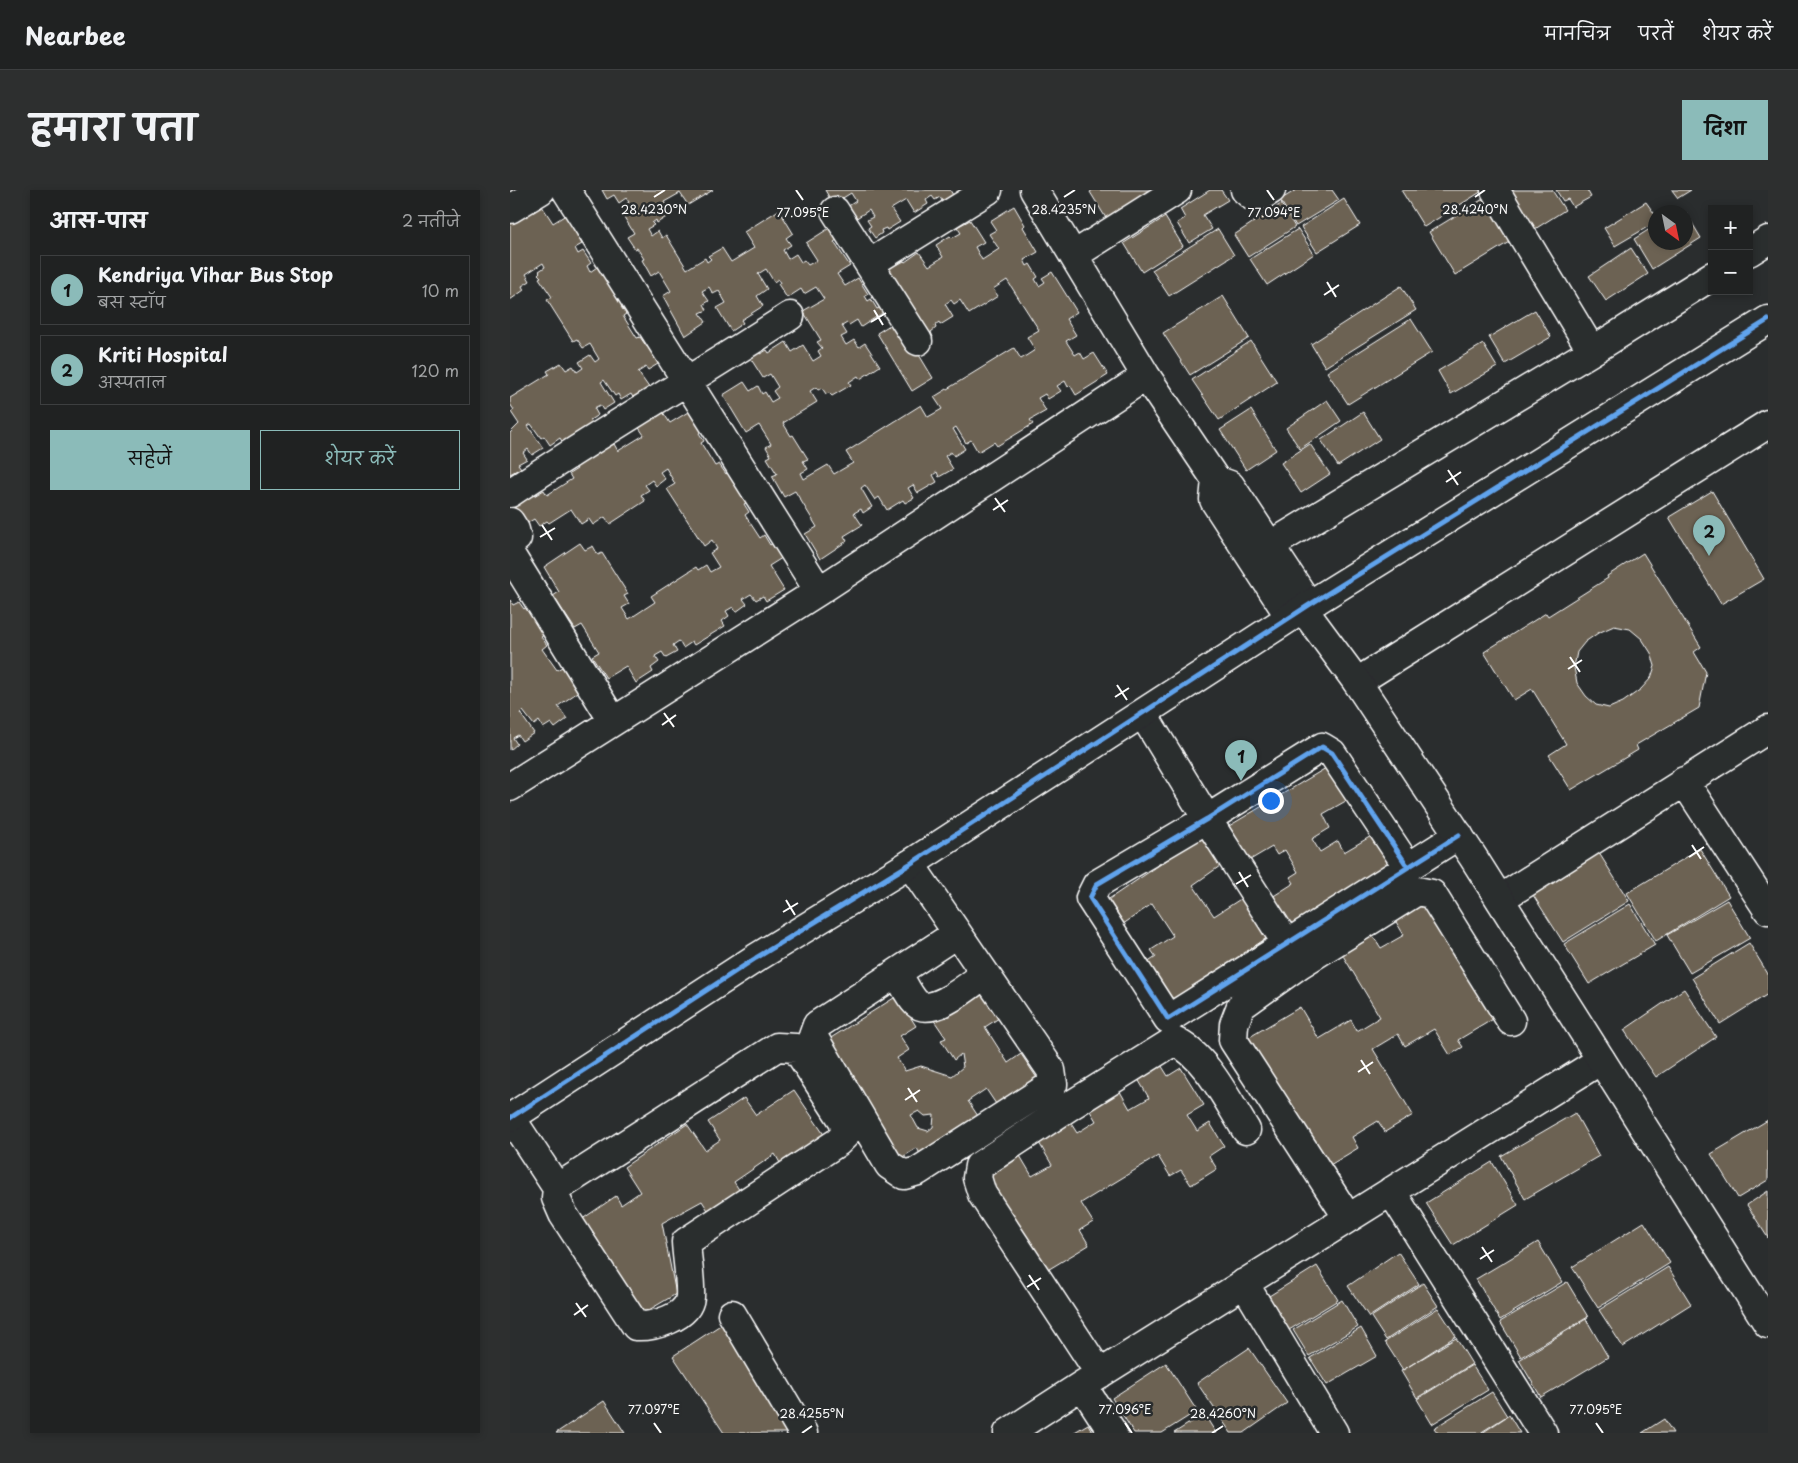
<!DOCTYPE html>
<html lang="hi">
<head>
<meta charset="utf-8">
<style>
  :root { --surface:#202222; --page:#2d2f2f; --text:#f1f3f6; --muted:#a2a4a5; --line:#3d3f40; --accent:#8bbbb9 }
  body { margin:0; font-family:"Playpen Sans","Playpen Sans Deva",sans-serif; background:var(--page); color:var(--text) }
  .controls { position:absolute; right:15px; top:15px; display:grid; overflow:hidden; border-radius:0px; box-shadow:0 2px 8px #0003 }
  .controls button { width:45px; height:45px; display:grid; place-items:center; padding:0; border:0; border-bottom:1px solid var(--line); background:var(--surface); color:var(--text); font:25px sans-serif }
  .compass { position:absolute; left:1138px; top:15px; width:45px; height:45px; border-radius:50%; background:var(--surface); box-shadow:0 2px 8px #0003; rotate:147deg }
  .you { position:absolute; left:760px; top:610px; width:18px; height:18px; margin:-12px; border:4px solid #fff; border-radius:50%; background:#1a73e8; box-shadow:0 0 0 8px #1a73e833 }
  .badge { display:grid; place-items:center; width:32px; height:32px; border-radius:50%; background:var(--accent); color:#111; font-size:16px; font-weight:700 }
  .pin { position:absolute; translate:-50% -41px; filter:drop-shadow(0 1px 2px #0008) }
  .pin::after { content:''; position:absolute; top:26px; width:18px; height:15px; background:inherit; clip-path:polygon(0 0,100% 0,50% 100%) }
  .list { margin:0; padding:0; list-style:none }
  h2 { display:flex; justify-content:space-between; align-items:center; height:65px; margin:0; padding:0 20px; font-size:21px }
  h2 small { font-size:16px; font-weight:400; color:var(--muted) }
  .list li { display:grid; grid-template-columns:32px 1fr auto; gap:15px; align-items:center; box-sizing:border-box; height:70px; margin:0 10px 10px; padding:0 10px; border:1px solid var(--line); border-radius:0px }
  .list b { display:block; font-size:19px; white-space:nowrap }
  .list p { margin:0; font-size:16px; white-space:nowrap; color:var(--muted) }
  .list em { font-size:16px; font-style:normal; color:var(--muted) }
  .actions { display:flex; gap:10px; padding:15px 20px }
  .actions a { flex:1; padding:11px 0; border:1px solid var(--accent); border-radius:0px; text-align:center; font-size:18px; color:var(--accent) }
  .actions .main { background:var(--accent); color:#111 }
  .map { position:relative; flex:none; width:1258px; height:1243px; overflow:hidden; border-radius:0px }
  header { display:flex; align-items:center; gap:30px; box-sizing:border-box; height:70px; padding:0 25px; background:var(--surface); border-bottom:1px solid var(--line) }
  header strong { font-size:24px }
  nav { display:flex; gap:28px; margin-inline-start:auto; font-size:18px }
  .intro { display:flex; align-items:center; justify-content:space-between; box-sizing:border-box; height:120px; padding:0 30px }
  h1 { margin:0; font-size:35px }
  .button { padding:12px 22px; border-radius:0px; background:var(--accent); color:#111; font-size:18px; font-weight:700 }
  main { display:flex; gap:30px; padding:0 30px }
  aside { flex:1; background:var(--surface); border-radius:0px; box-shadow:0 2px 8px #0003 }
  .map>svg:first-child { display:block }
  .building { fill:#6c6253; stroke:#fff; fill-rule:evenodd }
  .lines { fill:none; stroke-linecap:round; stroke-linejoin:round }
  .street-casing { stroke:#fff; stroke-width:31 }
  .secondary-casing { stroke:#fff; stroke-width:31 }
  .street { stroke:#2a2d2e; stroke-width:28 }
  .secondary { stroke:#2a2d2e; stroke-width:28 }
  .cycleway-casing { stroke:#2a2d2e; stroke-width:8 }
  .cycleway { stroke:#60a3ed; stroke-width:5 }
  .ticks { fill:none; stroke:#fff; stroke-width:2 }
  .ticks-label { font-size:12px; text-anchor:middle; fill:#fff; stroke:#2a2d2e; stroke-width:5; stroke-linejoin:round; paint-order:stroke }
</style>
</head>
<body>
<header>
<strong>Nearbee</strong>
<nav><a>मानचित्र</a><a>परतें</a><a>शेयर करें</a></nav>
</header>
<div class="intro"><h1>हमारा पता</h1><a class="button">दिशा</a></div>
<main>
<aside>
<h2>आस-पास<small>2 नतीजे</small></h2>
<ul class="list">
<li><span class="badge">1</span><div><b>Kendriya Vihar Bus Stop</b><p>बस स्टॉप</p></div><em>10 m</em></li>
<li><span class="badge">2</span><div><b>Kriti Hospital</b><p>अस्पताल</p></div><em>120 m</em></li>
</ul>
<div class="actions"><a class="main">सहेजें</a><a>शेयर करें</a></div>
</aside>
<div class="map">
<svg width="1258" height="1243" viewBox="0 0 1258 1243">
  <rect width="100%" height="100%" fill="#2a2d2e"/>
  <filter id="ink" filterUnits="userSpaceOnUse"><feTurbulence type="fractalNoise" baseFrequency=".02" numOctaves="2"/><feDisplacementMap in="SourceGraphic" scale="10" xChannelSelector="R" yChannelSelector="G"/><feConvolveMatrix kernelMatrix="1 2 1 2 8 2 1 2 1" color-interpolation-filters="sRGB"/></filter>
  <g filter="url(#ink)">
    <path class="building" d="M92,0H203L178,15L170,3L154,12L161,24L147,33L146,30L142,33L144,35L137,39L141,46L148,41L152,48L156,45L177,79L195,68L197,72L201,69L198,66L212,58L221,72L244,58L234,42L269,20L283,43L276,48L281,55L273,60L278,69L286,64L291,72L294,70L298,75L307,70L296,53L321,37L328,49L324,52L340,76L327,84L335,96L348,88L358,104L355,106L358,111L361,109L367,119L371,117L374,122L351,137L347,130L339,135L337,133L332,136L337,144L331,147L336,155L344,150L349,157L355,153L370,176L350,189L348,186L339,192L341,195L322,206L319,203L316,204L312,198L308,200L306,197L300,201L307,212L273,233L281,246L283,245L298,269L293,271L298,279L291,283L294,289L318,275L324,284L343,273L336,262L411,215L418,227L432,219L424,207L504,158L511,169L525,160L517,147L529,140L497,90L483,99L488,106L459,124L450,110L444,114L441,110L435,114L443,127L430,135L429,132L425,135L426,138L421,142L423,147L414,152L370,82L386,72L387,75L394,71L395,72L409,62L419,76L433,67L426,55L440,46L442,48L451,43L447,37L460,30L474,52L465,57L472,70L489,59L479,44L486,40L480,31L504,16L515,35L513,37L528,62L514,70L517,76L520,74L528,87L525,89L529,96L535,92L532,88L542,82L567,122L556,129L566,145L556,151L565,165L570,162L574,169L584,163L598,185L566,205L560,195L558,197L555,191L547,196L551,201L538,209L535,204L528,208L536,221L520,230L523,234L487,256L484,252L468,262L461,250L456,253L446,237L443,239L455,259L444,266L441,262L435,266L443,279L429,287L427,282L423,285L427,292L408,303L403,295L398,298L404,308L395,313L393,310L377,320L369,307L365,310L355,295L351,298L362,317L353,323L351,319L344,323L352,335L334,346L337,351L310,369L295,344L307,337L285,301L274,307L262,286L267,284L257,268L261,266L256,257L261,254L249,235L236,243L213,205L234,192L240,201L248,196L252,204L255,202L261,212L268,208L263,201L268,197L260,184L253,188L239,166L248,161L250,164L257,160L259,163L276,152L282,162L293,155L303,171L311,166L308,161L312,158L307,152L311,150L293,121L314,109L306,97L294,104L291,99L277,108L268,94L270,93L268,89L264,92L256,79L248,84L257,99L247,106L253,116L231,130L233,133L221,141L207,118L216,113L209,101L203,104L199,97L192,101L199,111L194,114L197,120L190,123L196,132L175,146L153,106L161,101L149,81L141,86L132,70L134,69L127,58L125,59L117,47L124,43L112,24L120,19L116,14L119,12L116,8L109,13L104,5L97,9Z
      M315,0H440L443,5L432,11L430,7L425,10L422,6L416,10L418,14L404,23L396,10L381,19L390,32L377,40L376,38L371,40L372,43L365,48L358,38L361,36L357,30L363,27L359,20L345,29L337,17L346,11L341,3L323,14Z
      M583,0H639L643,6L599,33L580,2Z
      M700,0H711L718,10L693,25L702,39L679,53L667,33L675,28L670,19Z
      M786,0H822L829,10L786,36L770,10Z
      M891,0H974L914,37Z
      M1000,0H1042L1055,20L1025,39Z
      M1046,0H1077L1081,7L1063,17L1058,9L1053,11Z
      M1162,0H1181L1168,8Z
      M978,6L1004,49L945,85L919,42Z
      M834,9L850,35L807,62L791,37Z
      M1136,12L1146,26V32L1105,56L1094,38Z
      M30,13L43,33L59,23L71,43L67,46L72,54L65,58L68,64L73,61L81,73L77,76L80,82L87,77L93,86L97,83L116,113L111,117L116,124L113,126L127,148L130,147L137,157L142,154L153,171L138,180L136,177L128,182L140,199L124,209L121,204L111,210L108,204L105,206L94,190L91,192L104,213L93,220L90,215L84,218L88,225L80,230L83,234L53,253L50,248L40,255L34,246L31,248L21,234L18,236L33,258L22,265L18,259L13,263L17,269L8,274L11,278L0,284V243L9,234L1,222L4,220L0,214V208L39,184L37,181L51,173L56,180L63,176L67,182L73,178L69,172L80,165L85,172L89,169L80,154L73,158L67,149L63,151L37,110L42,107L29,88L31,87L28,84L30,82L29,81L35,77L33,73L16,84L20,91L12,96L14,100L0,110V32Z
      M771,14L785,37L738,67L724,45Z
      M1176,23L1191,48L1142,79L1124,49L1146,35V52H1176Z
      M655,27L673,56L632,82L614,53Z
      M708,39L724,65L659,106L642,80Z
      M788,39L804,64L757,95L740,69Z
      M1121,58L1138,84L1096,111L1079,86Z
      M891,96L906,120L815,177L801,154Z
      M713,106L739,148L680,185L653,143Z
      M1025,120L1041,147L995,174L979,147Z
      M901,129L922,162L838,214L817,182Z
      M388,130L423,188L402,201L367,143Z
      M741,151L767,192L709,230L682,190Z
      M973,154L987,177L941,204L928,181Z
      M817,210L831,231L790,259L776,238Z
      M149,216L160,233L183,219L196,238L189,243L194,251L191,253L205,276L209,274L216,284L220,281L239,311L234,314L239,322L235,325L250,348L254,345L260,355L266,351L275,366L259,376L274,400L256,411L253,406L246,410L241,404L233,409L237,414L226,422L223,417L216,421L219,426L212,431L215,436L184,455L182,452L173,458L169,451L163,455L167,462L156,468L152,462L145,466L149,472L141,478L143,482L126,493L116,476L96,488L82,466L89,462L72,435L65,439L43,406L49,402L34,377L70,353L75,360L83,356L88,365L92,363L118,404L114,406L119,414L112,418L119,429L145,412L141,406L186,377L188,380L196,375L200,382L209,377L200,363L207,359L202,350L194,356L157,299L165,294L156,278L150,282L155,289L146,296L142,290L135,295L139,300L131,305L135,311L100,334L95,327L83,335L79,329L71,334L61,319L39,333L37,331L29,336L24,329L11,337L0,321V313L20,300L24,306L34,300L37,305L62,289L59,284L67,279L62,272L93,253L96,258L104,254L108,261L134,245L125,232Z
      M741,220L766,260L736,280L710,240Z
      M853,222L870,249L828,276L811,250Z
      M800,254L820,284L791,303L771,273Z
      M1202,301L1254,389L1211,414L1159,327Z
      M1133,363L1191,457L1184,462L1196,482L1189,518L1126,555L1128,560L1061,600L1039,565L1056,554L1022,499L1004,510L974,462L1036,423L1038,426L1098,388L1097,386ZM1104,436L1120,439L1132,449L1141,463L1145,476L1141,488L1131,499L1113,512L1099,518L1086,515L1076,506L1067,493L1064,477L1067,462L1075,452L1088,443Z
      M0,410L3,415L9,412L14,419L18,416L37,443L31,447L37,455L32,459L47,480L52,477L58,486L61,485L71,500L48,516L57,529L45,538L41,533L33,538L29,531L24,535L13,521L10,523L24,543L12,551L8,545L3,548L7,554L0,560Z
      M821,575L841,608L813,624L820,638L802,649L810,662L828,651L834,662L863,645L882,677L780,737L762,707L784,693L780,687L788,682L775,660L767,665L762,657L740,670L719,636Z
      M691,647L710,676L683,695L704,726L732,708L758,747L657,816L631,777L646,767L641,760L663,746L642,714L606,739L590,715Z
      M1190,659L1219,706L1146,751L1117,703Z
      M1089,663L1119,711L1053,752L1023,705Z
      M913,709L985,828L948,850L953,857L940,865L924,839L895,856L888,844L863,859L903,925L875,942L868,931L842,947L848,958L815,978L738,848L790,817L809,849L841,830L847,841L870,827L829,759L860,741L871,758L894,745L883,727Z
      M1217,710L1240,748L1180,783L1157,745Z
      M1120,714L1145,755L1079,794L1054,754Z
      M1239,753L1258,784V804L1210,834L1182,788Z
      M470,799L489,828L475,837L498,873L511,864L531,894L490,920L476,899L458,911L472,932L410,964L407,958L391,968L316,851L387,806L406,836L390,846L399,860L387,868L395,881L411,876L442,886L453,877L451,864L444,870L431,850L436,848L423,829ZM409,921L415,926L424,925L423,937L418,941L408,938L401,925Z
      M1174,799L1206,847L1146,887L1114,840Z
      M648,870L658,886L671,878L694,915L677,925L687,941L700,933L714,956L699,966L707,979L681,995L671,980L660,986L648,966L571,1013L583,1032L570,1040L579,1055L531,1084L469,981L506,959L522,986L542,975L528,951L560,932L567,943L586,931L577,916L608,898L620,919L639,908L625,884Z
      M284,900L319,952L282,976L276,969L270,973L265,964L224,992L232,1004L201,1025L192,1011L152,1033L166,1104L127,1127L65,1034L106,1006L111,1015L130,1002L114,977L177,934L195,960L210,950L198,932L234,908L246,925Z
      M1065,923L1089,966L1015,1009L991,966Z
      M1258,930V990L1228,1008L1201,964Z
      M982,972L1008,1015L943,1055L916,1013Z
      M1258,1001V1048L1237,1015Z
      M1134,1032L1160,1073L1088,1118L1062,1077Z
      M1028,1052L1052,1092L990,1130L966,1089Z
      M888,1062L909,1094L859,1127L838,1096Z
      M807,1076L828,1110L779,1140L759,1106Z
      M1158,1077L1181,1114L1113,1157L1089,1120Z
      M1057,1092L1078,1127L1011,1167L990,1132Z
      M913,1093L928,1116L876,1150L861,1127Z
      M832,1110L848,1137L799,1166L783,1140Z
      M928,1118L946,1146L893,1180L875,1152Z
      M1076,1129L1098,1167L1031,1207L1009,1170Z
      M212,1134L284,1243H214L163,1166Z
      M851,1138L867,1166L817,1195L800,1168Z
      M946,1148L962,1174L907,1208L891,1181Z
      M739,1158L777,1213L734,1243H721L687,1193Z
      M656,1173L687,1221L652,1243H624L602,1208Z
      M962,1175L978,1200L922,1234L907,1209Z
      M982,1202L997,1226L970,1243H928L924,1238Z
      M94,1211L115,1243H46Z
      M694,1224L706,1243H664Z
      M999,1225L1010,1243H972Z
      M1154,1229L1163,1243H1132Z
      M578,1234L583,1243H563Z"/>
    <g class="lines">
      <defs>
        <path id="street" d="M56,0L309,401
          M524,0L636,186L706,290L720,295L799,415
          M735,0L742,6L753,5L761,0
          M985,0L1082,161
          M0,19L31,0
          M325,21L408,151
          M1239,62L1258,50
          M564,65L667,0
          M359,74L478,0
          M706,290L704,310L780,427
          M0,303C92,242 187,186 280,126
          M0,332L5,340L7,348L0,352
          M759,356L1082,161L1202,86
          M0,364L103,531
          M847,492L1258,234
          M633,524L697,629L777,754
          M1174,591L1258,720
          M0,597L309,401L636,186
          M400,674L541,880L543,894L408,981L394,985L379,975L303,846L307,835L446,744
          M898,677L822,563L812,557L697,629L587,694L580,708L658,829L949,645
          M990,709L1258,539
          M387,783C393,792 398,805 406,813C422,828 461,794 475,784
          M1,928L47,998L267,857L286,858L334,932L335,945L328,952L176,1052C177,1070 181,1089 180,1107C178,1128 143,1137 126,1136L53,1024L46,1008L47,998
          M881,1001L1033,1243
          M838,1028L723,850L724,834L731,816L790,774L907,701L922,704L1001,831
          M734,1093L824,1243
          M222,1124L293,1243
          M590,1184L472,1004L467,988L469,976L563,914L664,851C696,865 718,912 736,940
          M572,1195L603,1243
          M498,1243L572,1195L1091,870"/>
        <path id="secondary" d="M793,419L847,492L963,667L1258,1134
          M0,928L246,768L400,674L799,415L1258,130"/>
      </defs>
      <use href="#street" class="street-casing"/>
      <use href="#secondary" class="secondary-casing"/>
      <use href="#street" class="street"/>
      <use href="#secondary" class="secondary"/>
      <defs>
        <path id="cycleway" d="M898,677L822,563L812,557L697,629L587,694L580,708L658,829L949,645
          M0,928L246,768L400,674L799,415L1258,130"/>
      </defs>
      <use href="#cycleway" class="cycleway-casing"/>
      <use href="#cycleway" class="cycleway"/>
    </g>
  </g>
  <path class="ticks" d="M286,0L293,10M757,0L764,10M144,7L155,0M554,7L565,0M965,7L975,0M817,92L826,107M814,105L829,95M364,120L373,135M361,132L376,123M938,280L948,295M936,292L951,282M485,308L495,322M483,320L498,310M32,335L42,350M30,347L45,338M1060,467L1070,482M1058,479L1072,470M607,495L617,510M605,507L619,498M154,523L164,537M152,535L166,525M1182,655L1191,669M1179,667L1194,657M729,682L738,697M726,694L741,685M276,710L285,725M273,722L288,713M851,870L860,884M848,882L863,872M398,898L407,912M395,910L410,900M972,1057L982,1072M970,1069L984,1060M519,1085L529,1100M517,1097L531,1088M66,1113L76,1127M64,1125L78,1115M144,1233L151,1243M615,1233L622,1243M1086,1233L1093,1243M292,1243L302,1236M702,1243L713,1236"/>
  <g class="ticks-label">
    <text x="144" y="24">28.4230°N</text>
    <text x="554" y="24">28.4235°N</text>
    <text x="965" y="24">28.4240°N</text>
    <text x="293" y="27">77.095°E</text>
    <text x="764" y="27">77.094°E</text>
    <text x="144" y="1224">77.097°E</text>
    <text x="615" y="1224">77.096°E</text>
    <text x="1086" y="1224">77.095°E</text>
    <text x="302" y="1228">28.4255°N</text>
    <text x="713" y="1228">28.4260°N</text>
  </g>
</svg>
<div class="controls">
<button>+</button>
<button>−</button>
</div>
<svg class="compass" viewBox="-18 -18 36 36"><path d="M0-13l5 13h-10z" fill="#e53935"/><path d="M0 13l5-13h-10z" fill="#a2a4a5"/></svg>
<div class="you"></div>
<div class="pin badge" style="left:731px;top:591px">1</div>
<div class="pin badge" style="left:1199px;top:366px">2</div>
</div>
</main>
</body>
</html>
